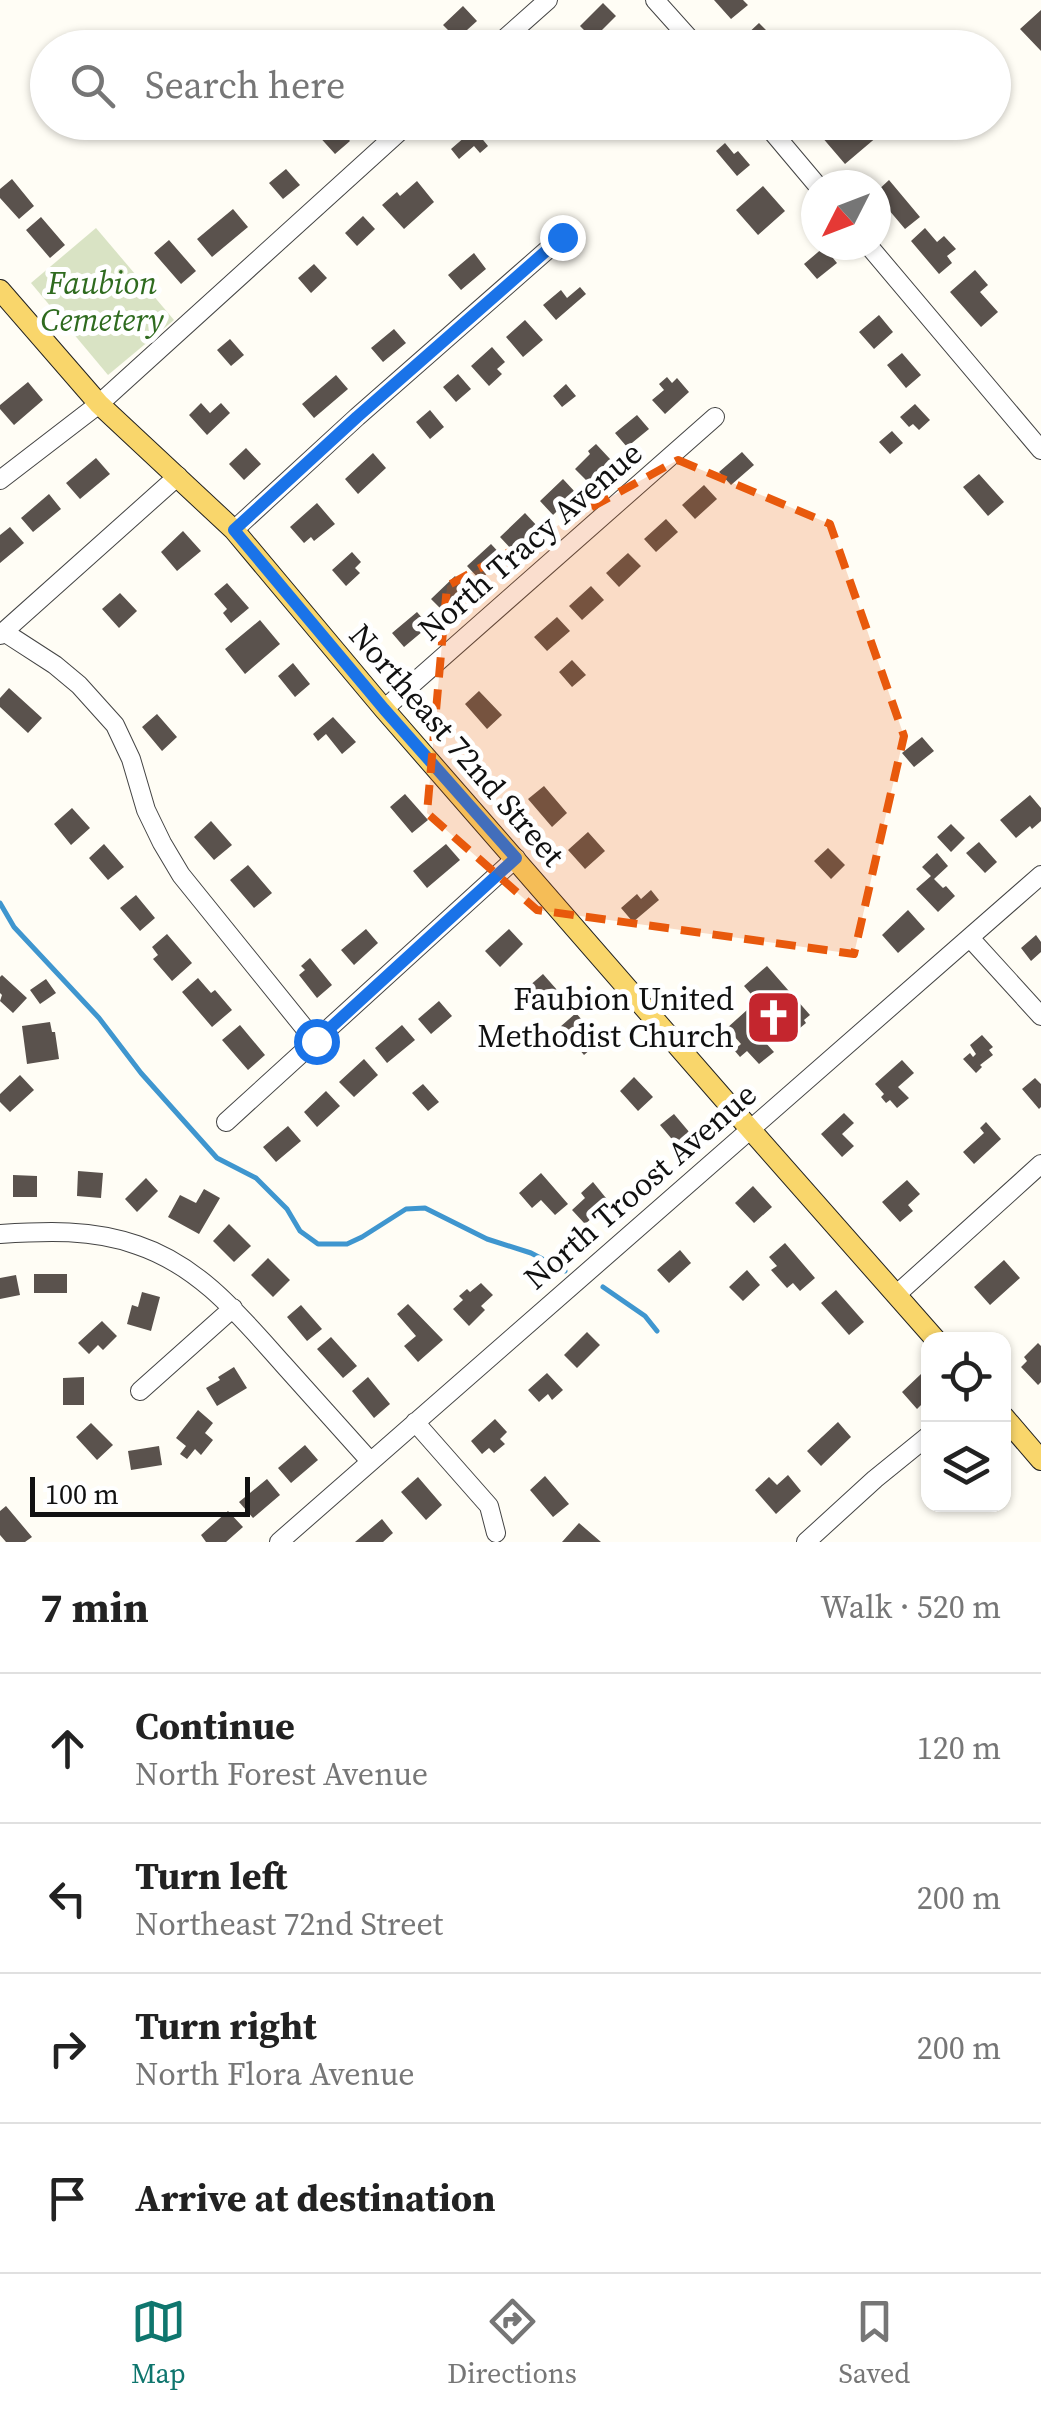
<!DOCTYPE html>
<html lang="en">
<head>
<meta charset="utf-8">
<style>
  :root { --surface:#fff; --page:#f6f6f6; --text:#222; --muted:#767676; --line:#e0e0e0; --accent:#0f766e }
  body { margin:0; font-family:"Source Serif 4",serif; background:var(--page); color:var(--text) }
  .controls { position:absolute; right:30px; bottom:30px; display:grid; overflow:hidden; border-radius:20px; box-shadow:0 2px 8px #0004 }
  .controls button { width:90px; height:90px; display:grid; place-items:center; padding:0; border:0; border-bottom:2px solid var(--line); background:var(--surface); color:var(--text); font:50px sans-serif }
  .compass { position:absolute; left:801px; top:170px; width:90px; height:90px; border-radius:50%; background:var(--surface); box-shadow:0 2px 8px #0004; rotate:228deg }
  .scale { position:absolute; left:30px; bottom:25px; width:220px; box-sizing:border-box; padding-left:10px; border:5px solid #111; border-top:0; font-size:28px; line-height:35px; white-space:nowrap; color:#111; -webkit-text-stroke:8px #fff; paint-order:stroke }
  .stop { position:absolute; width:30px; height:30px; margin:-22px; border:8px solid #1a73e8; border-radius:50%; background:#fff }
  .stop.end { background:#1a73e8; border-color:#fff; box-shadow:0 2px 10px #0008 }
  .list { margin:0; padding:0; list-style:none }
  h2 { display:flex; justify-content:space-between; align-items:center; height:130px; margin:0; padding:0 40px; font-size:42px }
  h2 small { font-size:32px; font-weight:400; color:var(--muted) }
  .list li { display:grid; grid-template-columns:65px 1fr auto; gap:30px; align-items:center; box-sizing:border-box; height:150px; padding:0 40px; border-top:2px solid var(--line) }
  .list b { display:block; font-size:38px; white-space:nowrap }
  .list p { margin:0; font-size:32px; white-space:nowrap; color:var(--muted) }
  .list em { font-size:32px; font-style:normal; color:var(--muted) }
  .icon { flex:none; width:55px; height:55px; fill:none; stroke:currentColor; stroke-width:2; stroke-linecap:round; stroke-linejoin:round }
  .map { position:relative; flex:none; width:1041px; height:1542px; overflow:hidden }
  .search { position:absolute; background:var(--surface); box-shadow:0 2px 8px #0004; left:30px; right:30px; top:30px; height:110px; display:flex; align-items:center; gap:25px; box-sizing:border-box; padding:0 35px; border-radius:55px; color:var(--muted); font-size:38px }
  .sheet { height:730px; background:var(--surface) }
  nav { display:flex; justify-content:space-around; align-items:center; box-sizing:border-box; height:140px; border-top:2px solid var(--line); background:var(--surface); font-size:28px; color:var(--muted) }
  nav a { display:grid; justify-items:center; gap:5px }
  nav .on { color:var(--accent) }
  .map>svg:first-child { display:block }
  .cemetery { fill:#d9e3c4 }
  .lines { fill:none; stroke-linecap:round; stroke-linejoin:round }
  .stream { stroke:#3f96cf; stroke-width:5 }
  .building { fill:#5a524d }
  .minor-casing { stroke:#444; stroke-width:20 }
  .major-casing { stroke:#222; stroke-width:22 }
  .minor { stroke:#fff; stroke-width:18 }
  .major { stroke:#f9d66b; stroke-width:20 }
  .route { stroke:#1a73e8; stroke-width:12 }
  .marked { fill:#e8590c; fill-opacity:0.2; stroke:#e8590c; stroke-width:8; stroke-dasharray:20 12; stroke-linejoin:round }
  .labels { text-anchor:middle; stroke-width:10; stroke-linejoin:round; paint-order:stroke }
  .park-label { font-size:32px; font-style:italic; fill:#2f6b1f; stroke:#fff }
  .street-label { font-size:32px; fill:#111; stroke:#fff }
  .poi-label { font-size:32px; fill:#111; stroke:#fff; text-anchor:end }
</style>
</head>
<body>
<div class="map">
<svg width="1041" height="1542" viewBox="0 0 1041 1542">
  <rect width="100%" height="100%" fill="#fffdf5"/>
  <path class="cemetery" d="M96,228L174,320L108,375L31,283Z"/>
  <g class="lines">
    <path class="stream" d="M0,903L14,927L99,1018L141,1073L217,1158L256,1178L287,1209L300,1231L318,1244H347L362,1237L406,1209L425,1208L487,1239L531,1253L565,1271
      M603,1287L645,1316L657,1331"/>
  </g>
  <path class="building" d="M714,0H743L748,5L731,19Z
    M603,3L616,16L593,39L580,26Z
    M463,6L477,21L457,39L443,25Z
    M1041,10V51L1020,29Z
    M759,23L776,40L768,48H754L744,37Z
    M328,122H334L350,141L335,154L316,133Z
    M823,122H866L878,136L845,164L815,129Z
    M471,125L488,146L480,153L474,146L459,159L451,149L466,136L463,132Z
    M725,143L734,154L738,151L750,165L737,176L716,151Z
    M286,169L300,185L283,199L269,183Z
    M12,179L34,206L19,219L0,198V189Z
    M889,180L920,217L905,229L883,203L880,206L876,201V192Z
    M417,181L434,202L404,229L382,205L397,192L400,196Z
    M763,186L785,211L758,235L736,210Z
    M233,209L248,227L212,257L197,239Z
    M363,216L375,229L357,246L345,233Z
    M41,217L65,245L50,258L26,230Z
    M925,228L937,242L944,236L956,249L947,256L952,263L939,274L911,241Z
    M169,240L196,271L181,284L154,253Z
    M824,247L837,263L817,279L804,264Z
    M474,253L486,269L461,290L448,275Z
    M314,264L327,278L311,293L298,278Z
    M975,270L988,285L980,292L998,312L981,327L950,292Z
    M580,287L586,294L556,320L543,305L561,290L567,298Z
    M879,315L893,332L874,349L859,332Z
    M525,320L543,340L523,357L506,337Z
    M394,329L406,343L383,362L371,348Z
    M230,339L244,355L231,366L217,350Z
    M492,347L505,362L497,369L502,374L489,386L471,366Z
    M902,353L921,375L906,388L887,365Z
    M458,374L471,389L456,402L443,387Z
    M336,375L348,389L314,418L302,404Z
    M667,377L672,383L677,378L689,392L665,414L652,400L664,390L659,384Z
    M28,382L43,400L14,425L0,409V405Z
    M566,384L576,396L562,407L553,396Z
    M201,403L210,413L221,403L230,413L207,435L189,415Z
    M915,404L930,420L919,430L913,424L909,427L900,417Z
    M430,410L444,427L430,439L416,422Z
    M637,415L649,429L627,447L615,433Z
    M892,431L903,443L890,454L879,442Z
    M596,444L611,460L588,482L575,469L590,454L588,451Z
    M246,448L261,464L244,480L229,464Z
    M742,452L754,465L731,485L719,472Z
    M373,453L386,468L358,494L345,479Z
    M96,458L110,474L80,499L66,483Z
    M979,474L1004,502L988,516L963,487Z
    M563,479L576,493L553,515L540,501Z
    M704,485L717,499L695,519L682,505Z
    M49,494L61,509L33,532L21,518Z
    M317,503L335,524L314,541L311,537L304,543L290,527Z
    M525,513L538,527L513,551L500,537Z
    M666,519L678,532L656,552L644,539Z
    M10,527L24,543L0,563V535Z
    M183,531L201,551L177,571L161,552Z
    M491,544L504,558L480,580L467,566Z
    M352,552L361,562L355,568L360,573L346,586L332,570Z
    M628,553L641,566L619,587L606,573Z
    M455,576L467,590L444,612L431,599Z
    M227,583L249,608L231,623L223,613L227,609L214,594Z
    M591,586L604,600L582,620L569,606Z
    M120,593L137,611L119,628L102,609Z
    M417,612L429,626L404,647L392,633Z
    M557,617L570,631L547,651L534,637Z
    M260,620L280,644L245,674L225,649Z
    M572,660L586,675L572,687L559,672Z
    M293,663L310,684L295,697L278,676Z
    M9,688L42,718L28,733L0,707V698Z
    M479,691L502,715L487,729L465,704Z
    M157,714L177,737L162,751L142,727Z
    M333,717L356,742L342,754L326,734L318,741L313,734Z
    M922,737L934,751L914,767L902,753Z
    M544,786L567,813L552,827L528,799Z
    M405,794L428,820L412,833L390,807Z
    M1030,795L1041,808V821L1032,829L1030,826L1016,838L1000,820Z
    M72,808L90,828L71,845L54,824Z
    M211,821L232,845L214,860L194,837Z
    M951,824L965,838L951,852L937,837Z
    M588,832L605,851L585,869L568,850Z
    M979,842L997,862L985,873L966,853Z
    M104,844L124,867L108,880L89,858Z
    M446,844L460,860L427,888L413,871Z
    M828,848L845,865L831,879L814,861Z
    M937,853L948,866L934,879L943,888L946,886L955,896L938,912L916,889L931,876L922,867Z
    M248,865L272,893L254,908L230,880Z
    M651,890L659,900L633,922L621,908L637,894L641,899Z
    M136,895L155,918L140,931L120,908Z
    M908,910L925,929L898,953L882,935Z
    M366,929L378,943L354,965L341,950Z
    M509,929L523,944L500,967L485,951Z
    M167,934L192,963L172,981L153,959L158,955L152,947Z
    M1036,935L1041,942V952L1031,961L1021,948Z
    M310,958L332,985L317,998L299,975L305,970L301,966Z
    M767,966L810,1015L804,1020L806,1023L794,1033L792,1030L787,1035L780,1027L764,1041L774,1052L759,1064L747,1051L740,1057L734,1050L741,1044L727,1028L757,1001L744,986Z
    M543,974L565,999L550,1012L528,987Z
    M2,975L27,998L13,1013L0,1001L2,995L0,993V977Z
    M198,978L211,993L215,990L232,1010L212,1027L182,992Z
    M46,979L56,993L40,1004L30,990Z
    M439,1001L452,1016L431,1034L418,1019Z
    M576,1013L600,1041L584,1055L560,1027Z
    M50,1022L52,1032H55L59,1059L27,1064L22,1026Z
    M240,1025L265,1055L248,1070L222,1040Z
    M402,1025L415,1040L387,1063L375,1048Z
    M982,1035L993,1047L989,1050L993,1055L980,1065L982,1067L976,1073L963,1059L970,1053L973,1057L976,1054L970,1045Z
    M364,1059L378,1075L354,1097L339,1082Z
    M902,1060L914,1073L898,1087L909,1098L897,1108L890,1100L886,1103L881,1097L884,1094L875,1084Z
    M20,1075L34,1090L10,1112L0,1102V1094Z
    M634,1077L653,1097L638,1111L620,1091Z
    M1035,1078L1041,1084V1107L1039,1109L1022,1089Z
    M423,1084L439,1102L428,1111L412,1093Z
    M326,1091L340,1106L317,1127L304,1112Z
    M844,1113L854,1123L842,1134L854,1146L842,1157L821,1134Z
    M674,1114L690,1133L676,1144L660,1125Z
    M986,1122L1001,1139L974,1164L963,1152L984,1133L980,1128Z
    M288,1126L301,1141L276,1162L263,1147Z
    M78,1171L103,1173L101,1198L77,1196Z
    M541,1173L568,1204L555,1215L541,1200L532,1208L519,1193Z
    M13,1175L37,1176V1197H13Z
    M146,1178L158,1191L137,1212L125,1199Z
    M907,1180L920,1194L908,1205L913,1211L900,1222L882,1202Z
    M593,1182L610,1203L585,1224L572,1210L585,1198L581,1193Z
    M753,1186L772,1207L754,1223L735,1203Z
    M204,1189L220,1198L199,1234L168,1217L180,1195L196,1203Z
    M229,1224L251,1246L234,1262L213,1241Z
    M785,1243L815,1278L800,1291L793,1283L787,1288L771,1270L777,1266L769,1257Z
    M680,1250L691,1263L669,1283L657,1270Z
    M268,1258L290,1280L273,1297L251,1275Z
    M1004,1260L1020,1278L990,1305L974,1287Z
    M747,1270L760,1285L743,1301L729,1287Z
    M34,1274H67V1293H34Z
    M16,1275L20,1295L0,1299V1278Z
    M481,1283L493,1295L481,1306L485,1310L469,1326L453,1309L463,1300L459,1296L467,1289L470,1292Z
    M836,1290L864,1322L849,1335L821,1303Z
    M142,1292L160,1297L151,1331L127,1324L132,1305L138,1307Z
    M408,1304L443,1340L418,1362L404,1346L416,1336L397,1314Z
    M301,1305L322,1329L307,1341L287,1317Z
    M102,1321L117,1336L103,1350L98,1345L89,1354L78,1343Z
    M587,1332L600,1345L577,1368L564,1355Z
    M331,1337L357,1366L343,1378L317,1349Z
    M1038,1343L1041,1346V1382L1038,1385L1021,1367L1027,1361L1024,1357Z
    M234,1367L247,1388L217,1406L206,1388L220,1380L218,1377Z
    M547,1373L563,1390L552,1400L548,1394L539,1402L528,1390Z
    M921,1374L928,1382V1398L917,1409L902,1392Z
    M84,1377V1405H63V1378Z
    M368,1377L390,1404L374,1418L352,1391Z
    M198,1410L213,1423L205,1433L213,1440L201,1455L195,1449L187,1459L180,1454L186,1446L176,1438Z
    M495,1419L507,1432L500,1439L505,1444L494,1453L489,1448L482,1454L471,1441Z
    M838,1422L851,1437L821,1466L807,1451Z
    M91,1423L113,1445L97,1460L76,1437Z
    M305,1445L318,1460L291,1483L278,1468Z
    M159,1446L162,1465L131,1470L128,1451Z
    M788,1475L801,1491L776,1514L755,1490L769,1477L777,1485Z
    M545,1476L569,1504L553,1517L530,1490Z
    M418,1477L442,1505L426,1520L401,1492Z
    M267,1479L280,1495L253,1518L239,1502Z
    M6,1506L32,1537L25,1542H6L0,1535V1511Z
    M228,1511L243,1527L226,1542H206L201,1535Z
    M382,1519L393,1533L383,1542H355Z
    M579,1523L601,1542H562Z"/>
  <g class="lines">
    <defs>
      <path id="minor" d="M655,0L698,48
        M494,48L548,0
        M764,122L817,185
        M868,245L1041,450
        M0,480L99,404L410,122
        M234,530L357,417L562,237
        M4,632L55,665L79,685L115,725L131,759L146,810L162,843L181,875L315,1041
        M0,635L178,476
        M384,709L715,417
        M970,938L1041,1016
        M226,1122L516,858
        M0,1234C46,1231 92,1229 137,1245C200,1266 240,1316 283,1364C312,1396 341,1429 370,1461
        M897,1294L1041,1164
        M140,1391L233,1308
        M415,1422L489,1506L496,1533
        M279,1542L1041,875
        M806,1542L875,1479L928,1436"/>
      <path id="major" d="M0,290L99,404L234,530L384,709L750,1129L936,1340
        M1004,1417L1041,1460"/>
    </defs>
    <use href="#minor" class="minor-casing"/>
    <use href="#major" class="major-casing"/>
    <use href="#minor" class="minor"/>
    <use href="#major" class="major"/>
  </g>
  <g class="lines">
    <path class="route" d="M316,1041L516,858L384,709L234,530L357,417L562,237"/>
  </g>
  <path class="marked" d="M678,460L830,524L904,736L854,954L537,910L427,813L447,586Z"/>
  <defs>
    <symbol id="church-square" viewBox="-11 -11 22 22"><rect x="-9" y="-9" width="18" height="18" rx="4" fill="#c4262e" stroke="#fff"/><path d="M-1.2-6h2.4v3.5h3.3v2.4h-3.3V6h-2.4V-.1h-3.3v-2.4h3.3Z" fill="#fff"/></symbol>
  </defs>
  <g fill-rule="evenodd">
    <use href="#church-square" x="742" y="986" width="63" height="63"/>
  </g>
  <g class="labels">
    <g class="park-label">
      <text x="102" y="294">Faubion<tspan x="102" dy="37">Cemetery</tspan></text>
    </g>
    <g class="street-label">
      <text transform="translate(530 541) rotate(-41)" y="11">North Tracy Avenue</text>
      <text transform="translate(457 745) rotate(49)" y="11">Northeast 72nd Street</text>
      <text transform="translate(640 1186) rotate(-41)" y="11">North Troost Avenue</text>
    </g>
    <g class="poi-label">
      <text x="734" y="1010">Faubion United<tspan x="734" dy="37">Methodist Church</tspan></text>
    </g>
  </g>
</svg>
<div class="controls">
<button><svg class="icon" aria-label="locate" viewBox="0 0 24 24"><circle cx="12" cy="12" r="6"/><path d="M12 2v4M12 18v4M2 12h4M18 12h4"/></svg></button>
<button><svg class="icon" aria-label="layers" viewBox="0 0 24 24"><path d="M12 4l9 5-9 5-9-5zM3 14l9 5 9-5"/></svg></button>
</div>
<svg class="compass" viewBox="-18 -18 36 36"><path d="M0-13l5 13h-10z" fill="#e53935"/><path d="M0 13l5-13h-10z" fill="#767676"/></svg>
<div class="scale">100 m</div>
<div class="stop" style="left:316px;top:1041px"></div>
<div class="stop end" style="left:562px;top:237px"></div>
<div class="search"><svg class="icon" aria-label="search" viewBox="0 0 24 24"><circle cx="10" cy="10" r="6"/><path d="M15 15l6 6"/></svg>Search here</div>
</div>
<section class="sheet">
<h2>7 min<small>Walk · 520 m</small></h2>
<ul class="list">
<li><svg class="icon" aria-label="ahead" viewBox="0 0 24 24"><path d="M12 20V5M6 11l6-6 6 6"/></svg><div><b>Continue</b><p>North Forest Avenue</p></div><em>120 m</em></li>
<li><svg class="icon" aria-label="left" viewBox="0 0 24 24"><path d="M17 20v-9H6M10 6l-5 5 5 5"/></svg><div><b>Turn left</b><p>Northeast 72nd Street</p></div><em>200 m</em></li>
<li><svg class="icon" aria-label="right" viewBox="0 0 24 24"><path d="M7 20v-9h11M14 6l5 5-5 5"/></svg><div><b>Turn right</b><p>North Flora Avenue</p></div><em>200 m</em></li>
<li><svg class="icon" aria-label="arrive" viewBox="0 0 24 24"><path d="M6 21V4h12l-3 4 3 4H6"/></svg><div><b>Arrive at destination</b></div></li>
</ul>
</section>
<nav>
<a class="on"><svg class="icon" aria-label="map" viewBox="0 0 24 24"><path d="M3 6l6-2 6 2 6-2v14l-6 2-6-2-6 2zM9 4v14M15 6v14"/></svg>Map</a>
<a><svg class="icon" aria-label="directions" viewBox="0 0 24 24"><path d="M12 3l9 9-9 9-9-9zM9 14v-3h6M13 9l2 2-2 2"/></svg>Directions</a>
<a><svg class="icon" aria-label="saved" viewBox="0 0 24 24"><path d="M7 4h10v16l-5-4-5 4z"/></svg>Saved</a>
</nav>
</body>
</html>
